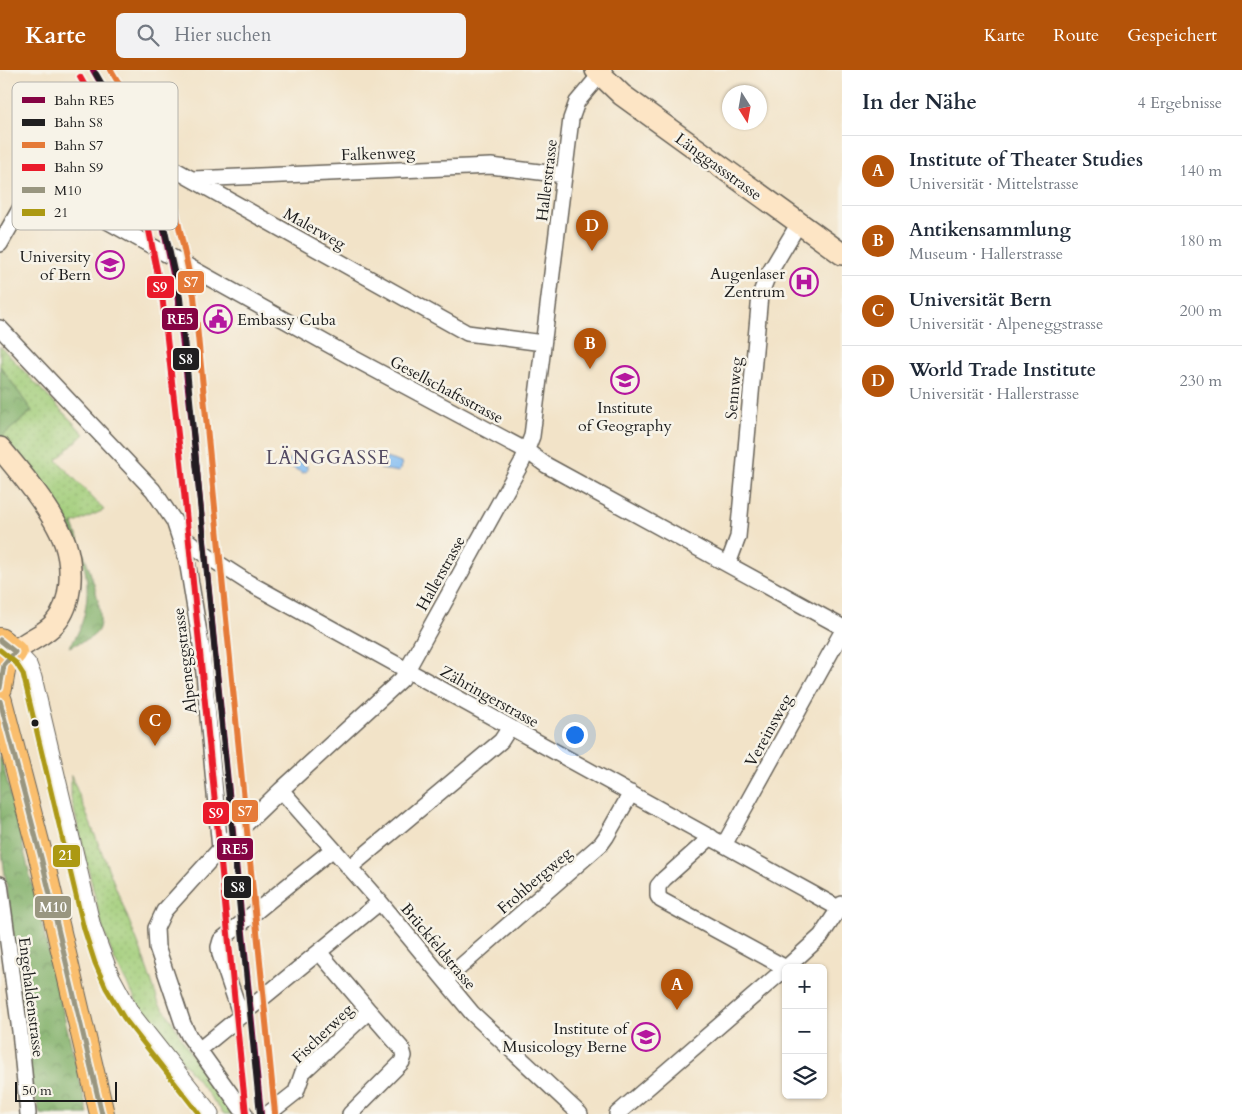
<!DOCTYPE html>
<html lang="de">
<head>
<meta charset="utf-8">
<style>
  :root { --surface:#fff; --page:#f2f2f3; --text:#1f2937; --muted:#747a83; --line:#e0e1e3; --accent:#b45309 }
  body { margin:0; font-family:Cardo,serif; background:var(--page); color:var(--text) }
  .controls { position:absolute; right:15px; bottom:15px; display:grid; overflow:hidden; border-radius:8px; box-shadow:0 1px 4px #0004 }
  .controls button { width:45px; height:45px; display:grid; place-items:center; padding:0; border:0; border-bottom:1px solid var(--line); background:var(--surface); color:var(--text); font:25px sans-serif }
  .compass { position:absolute; left:722px; top:15px; width:45px; height:45px; border-radius:50%; background:var(--surface); box-shadow:0 1px 4px #0004; rotate:169deg }
  .scale { position:absolute; left:15px; bottom:12px; width:102px; box-sizing:border-box; padding-left:5px; border:2px solid #1c1c1c; border-top:0; font-size:14px; line-height:18px; white-space:nowrap; color:#1c1c1c; -webkit-text-stroke:4px #f7f3e8; paint-order:stroke }
  .you { position:absolute; left:574px; top:664px; width:18px; height:18px; margin:-12px; border:4px solid #fff; border-radius:50%; background:#1a73e8; box-shadow:0 0 0 8px #1a73e833 }
  .badge { display:grid; place-items:center; width:32px; height:32px; border-radius:50%; background:var(--accent); color:#fff; font-size:16px; font-weight:700 }
  .pin { position:absolute; translate:-50% -41px; filter:drop-shadow(0 1px 2px #0008) }
  .pin::after { content:''; position:absolute; top:26px; width:18px; height:15px; background:inherit; clip-path:polygon(0 0,100% 0,50% 100%) }
  .list { margin:0; padding:0; list-style:none }
  h2 { display:flex; justify-content:space-between; align-items:center; height:65px; margin:0; padding:0 20px; font-size:21px }
  h2 small { font-size:16px; font-weight:400; color:var(--muted) }
  .list li { display:grid; grid-template-columns:32px 1fr auto; gap:15px; align-items:center; box-sizing:border-box; height:70px; padding:0 20px; border-top:1px solid var(--line) }
  .list b { display:block; font-size:19px; white-space:nowrap }
  .list p { margin:0; font-size:16px; white-space:nowrap; color:var(--muted) }
  .list em { font-size:16px; font-style:normal; color:var(--muted) }
  .icon { flex:none; width:28px; height:28px; fill:none; stroke:currentColor; stroke-width:2; stroke-linecap:round; stroke-linejoin:round }
  .map { position:relative; flex:none; width:842px; height:1044px; overflow:hidden }
  header { display:flex; align-items:center; gap:30px; box-sizing:border-box; height:70px; padding:0 25px; background:var(--accent); color:#fff }
  header strong { font-size:24px }
  nav { display:flex; gap:28px; margin-inline-start:auto; font-size:18px }
  .search { width:350px; height:45px; background:var(--page); display:flex; align-items:center; gap:12px; box-sizing:border-box; padding:0 18px; border-radius:8px; color:var(--muted); font-size:19px }
  main { display:flex }
  aside { flex:1; background:var(--surface) }
  .map>svg:first-child { display:block }
  .green { fill:url(#green-dots); stroke:#60754c }
  .forest { fill:url(#forest-crowns); stroke:#4f6644 }
  .water { fill:url(#water-ripples); stroke:#4e6c88 }
  .lines { fill:none; stroke-linecap:round; stroke-linejoin:round }
  .minor-casing { stroke:#676258; stroke-width:18 }
  .tertiary-casing { stroke:#676258; stroke-width:21 }
  .secondary-casing { stroke:#676258; stroke-width:24 }
  .primary-casing { stroke:#676258; stroke-width:26 }
  .minor { stroke:#fff; stroke-width:15 }
  .tertiary { stroke:#fff; stroke-width:19 }
  .secondary { stroke:#fde5c5; stroke-width:21 }
  .primary { stroke:#fabe6d; stroke-width:24 }
  .bus-1-casing { stroke:#f7f3e8; stroke-width:9 }
  .bus-2-casing { stroke:#f7f3e8; stroke-width:9 }
  .bus-1 { stroke:#999680; stroke-width:5 }
  .bus-2 { stroke:#ac9912; stroke-width:5 }
  .rail-1-casing { stroke:#f7f3e8; stroke-width:10 }
  .rail-2-casing { stroke:#f7f3e8; stroke-width:10 }
  .rail-3-casing { stroke:#f7f3e8; stroke-width:10 }
  .rail-4-casing { stroke:#f7f3e8; stroke-width:10 }
  .rail-1 { stroke:#850343; stroke-width:6 }
  .rail-2 { stroke:#201f20; stroke-width:6 }
  .rail-3 { stroke:#e57a38; stroke-width:6 }
  .rail-4 { stroke:#ea1a2a; stroke-width:6 }
  .bus-dot { fill:#1c1c1c; stroke:#f7f3e8; stroke-width:2 }
  .labels { text-anchor:middle; stroke-width:5; stroke-linejoin:round; paint-order:stroke }
  .street-label { font-size:16px; fill:#1c1c1c; stroke:#f7f3e8 }
  .poi-label { font-size:16px; fill:#1c1c1c; stroke:#f7f3e8; text-anchor:end }
  .quarter-label { font-size:19px; letter-spacing:1px; fill:#544b63; stroke:#f7f3e8 }
  .key { fill:#f7f3e8; stroke:#b5b2ab; stroke-width:1 }
  .key-label { font-size:14px; fill:#1c1c1c }
  .line-badge { stroke:#f7f3e8; stroke-width:2 }
  .badge-label { font-size:14px; text-anchor:middle; font-weight:bold; fill:#fff }
</style>
</head>
<body>
<header>
<strong>Karte</strong>
<div class="search"><svg class="icon" aria-label="search" viewBox="0 0 24 24"><circle cx="10" cy="10" r="6"/><path d="M15 15l6 6"/></svg>Hier suchen</div>
<nav><a>Karte</a><a>Route</a><a>Gespeichert</a></nav>
</header>
<main>
<div class="map">
<svg width="842" height="1044" viewBox="0 0 842 1044">
  <defs>
    <pattern id="green-dots" width="8" height="8" patternUnits="userSpaceOnUse" patternTransform="scale(1.25)"><rect width="8" height="8" fill="#a3ce7b"/><path d="M2 2h.1M6 6h.1" fill="none" stroke="#8cb06a" stroke-width="1.8" stroke-linecap="round"/></pattern>
    <pattern id="forest-crowns" width="20" height="18" patternUnits="userSpaceOnUse" patternTransform="scale(1.25)"><rect width="20" height="18" fill="#82b16b"/><path d="M2 6a3 3 0 1 1 6 0M12 15a3 3 0 1 1 6 0" fill="none" stroke="#6a8f57"/></pattern>
    <pattern id="water-ripples" width="26" height="14" patternUnits="userSpaceOnUse" patternTransform="scale(1.25)"><rect width="26" height="14" fill="#81bcf3"/><path d="M2 4q2-2 4 0t4 0M15 11q2-2 4 0t4 0" fill="none" stroke="#6fa1d0"/></pattern>
  </defs>
  <rect width="100%" height="100%" fill="#f7f3e8"/>
  <filter id="ink" filterUnits="userSpaceOnUse"><feTurbulence type="fractalNoise" baseFrequency=".02" numOctaves="2"/><feDisplacementMap in="SourceGraphic" scale="10" xChannelSelector="R" yChannelSelector="G"/><feConvolveMatrix kernelMatrix="1 2 1 2 8 2 1 2 1" color-interpolation-filters="sRGB"/></filter>
  <filter id="wash" filterUnits="userSpaceOnUse"><feTurbulence type="fractalNoise" baseFrequency=".0096" numOctaves="4" result="noise"/><feDisplacementMap in="SourceGraphic" scale="20" xChannelSelector="R" yChannelSelector="G"/><feGaussianBlur stdDeviation="1.12" result="paint"/><feColorMatrix in="noise" values="0 0 0 0 0 0 0 0 0 0 0 0 0 0 0 0 0 1.4 0 .05"/><feComposite in="paint" operator="in"/></filter>
  <g filter="url(#wash)">
    <rect width="100%" height="100%" fill="#f2e3c8"/>
    <path class="green" d="M0,276L84,364L57,390L104,440L68,456L0,368L32,341L0,296Z
      M71,705L141,881L159,934L167,943L191,984L234,1044H224L140,938L114,889L102,856L71,727Z"/>
    <path class="forest" d="M0,296L32,341L0,368Z
      M73,454C80,475 110,545 97,562C91,570 78,573 69,577C86,556 91,521 84,496C81,482 74,469 68,456Z
      M0,682L88,1044H40L35,1026H33L14,870L0,769Z"/>
    <path class="water" d="M291,387L307,396V401L303,403L287,395Z
      M386,388L402,393L399,402L380,399Z"/>
  </g>
  <g filter="url(#ink)">
    <g class="lines">
      <defs>
        <path id="minor" d="M193,109L491,96L564,105
          M35,113L53,121L351,287L527,381L546,395L842,557
          M0,174L41,102L40,79L50,60L63,49L79,46L467,263L543,273
          M0,258L153,420L174,451L187,490L202,581L220,779
          M179,464L210,488L249,513L842,840
          M728,494L738,467L760,225L768,205L799,153
          M281,720L380,832L472,943L580,1044
          M711,767L664,809L658,816V826L661,830L786,898
          M724,775L842,562
          M349,798L501,671L510,657
          M0,814L20,961L28,1044
          M786,898L821,866L842,834
          M445,910L601,774L606,767L631,723
          M241,946L220,884L219,877L221,870L333,779
          M199,980L380,832
          M245,1044L189,966L183,954L157,877L156,858L164,841L220,779L281,720L402,609L522,392L532,366L571,49L577,32L604,0
          M268,1044L296,1022L303,1002L369,941L319,882
          M350,1044L402,992L404,986L402,979L369,941
          M617,1044L786,898"/>
        <path id="tertiary" d="M15,582L27,595L32,608L91,857L109,905L130,944L209,1044"/>
        <path id="secondary" d="M596,0L622,25L842,184
          M0,378C21,403 54,442 65,473C73,497 73,533 55,553C44,566 27,570 15,582"/>
        <path id="primary" d="M0,570L15,582L4,595L0,618
          M0,631L42,791L102,1044"/>
      </defs>
      <use href="#minor" class="minor-casing"/>
      <use href="#tertiary" class="tertiary-casing"/>
      <use href="#secondary" class="secondary-casing"/>
      <use href="#primary" class="primary-casing"/>
      <use href="#minor" class="minor"/>
      <use href="#tertiary" class="tertiary"/>
      <use href="#secondary" class="secondary"/>
      <use href="#primary" class="primary"/>
      <defs>
        <path id="bus-1" d="M0,570L15,582L4,595L0,618
          M0,631L42,791L102,1044"/>
        <path id="bus-2" d="M0,580L16,593L23,604L84,859L95,893L106,918L124,948L199,1044"/>
      </defs>
      <use href="#bus-1" class="bus-1-casing"/>
      <use href="#bus-2" class="bus-2-casing"/>
      <use href="#bus-1" class="bus-1"/>
      <use href="#bus-2" class="bus-2"/>
      <defs>
        <path id="rail-1" d="M93,0L129,63L160,142L177,223L195,380L261,1044"/>
        <path id="rail-2" d="M96,4L130,63L161,143L180,228L260,1044"/>
        <path id="rail-3" d="M111,0L144,57L175,138L194,226L275,1043"/>
        <path id="rail-4" d="M80,7L115,69L146,146L162,225L180,382L246,1044"/>
      </defs>
      <use href="#rail-1" class="rail-1-casing"/>
      <use href="#rail-2" class="rail-2-casing"/>
      <use href="#rail-3" class="rail-3-casing"/>
      <use href="#rail-4" class="rail-4-casing"/>
      <use href="#rail-1" class="rail-1"/>
      <use href="#rail-2" class="rail-2"/>
      <use href="#rail-3" class="rail-3"/>
      <use href="#rail-4" class="rail-4"/>
    </g>
  </g>
  <defs>
    <symbol id="university-ring" viewBox="-11 -11 22 22"><circle r="9.5" fill="#f7f3e8" stroke="#b5179e" stroke-width="1.5"/><path d="M0-5L7-2L0 1L-7-2ZM-4 1L0 2.5L4 1V4Q0 6-4 4Z" fill="#b5179e"/></symbol>
    <symbol id="hospital-ring" viewBox="-11 -11 22 22"><circle r="9.5" fill="#f7f3e8" stroke="#b5179e" stroke-width="1.5"/><path d="M-5-5h3v3.5h4V-5h3V5h-3V1.5h-4V5h-3Z" fill="#b5179e"/></symbol>
    <symbol id="civic-ring" viewBox="-11 -11 22 22"><circle r="9.5" fill="#f7f3e8" stroke="#b5179e" stroke-width="1.5"/><path d="M-.6-6.5H3V-4.5H.6V-3L4-1V1h2V6H-6V1h2V-1L-.6-3ZM-1.2 2.5V6h2.4V2.5Z" fill="#b5179e"/></symbol>
  </defs>
  <g fill-rule="evenodd">
    <use href="#university-ring" x="94" y="179" width="32" height="32"/>
    <use href="#hospital-ring" x="788" y="196" width="32" height="32"/>
    <use href="#civic-ring" x="202" y="233" width="32" height="32"/>
    <use href="#university-ring" x="609" y="294" width="32" height="32"/>
    <use href="#university-ring" x="630" y="951" width="32" height="32"/>
  </g>
  <circle class="bus-dot" cx="35" cy="653" r="4.5"/>
  <g class="labels">
    <g class="street-label">
      <text transform="translate(378 83) rotate(-2)" y="6">Falkenweg</text>
      <text transform="translate(719 96) rotate(36)" y="6">Länggassstrasse</text>
      <text transform="translate(546 110) rotate(-83)" y="6">Hallerstrasse</text>
      <text transform="translate(315 158) rotate(29)" y="6">Malerweg</text>
      <text transform="translate(733 318) rotate(-85)" y="6">Sennweg</text>
      <text transform="translate(447 319) rotate(28)" y="6">Gesellschaftsstrasse</text>
      <text transform="translate(440 503) rotate(-61)" y="6">Hallerstrasse</text>
      <text transform="translate(184 591) rotate(-97)" y="6">Alpeneggstrasse</text>
      <text transform="translate(490 626) rotate(29)" y="6">Zähringerstrasse</text>
      <text transform="translate(768 660) rotate(-61)" y="6">Vereinsweg</text>
      <text transform="translate(534 810) rotate(-41)" y="6">Frohbergweg</text>
      <text transform="translate(439 876) rotate(50)" y="6">Brückfeldstrasse</text>
      <text transform="translate(32 927) rotate(83)" y="6">Engehaldenstrasse</text>
      <text transform="translate(322 963) rotate(-44)" y="6">Fischerweg</text>
    </g>
    <g class="poi-label">
      <text x="91" y="192">University<tspan x="91" dy="18">of Bern</tspan></text>
      <text x="785" y="209">Augenlaser<tspan x="785" dy="18">Zentrum</tspan></text>
      <text x="237" y="255" text-anchor="start">Embassy Cuba</text>
      <text x="625" y="343" text-anchor="middle">Institute<tspan x="625" dy="18">of Geography</tspan></text>
      <text x="627" y="964">Institute of<tspan x="627" dy="18">Musicology Berne</tspan></text>
    </g>
    <g class="quarter-label">
      <text x="328" y="394">LÄNGGASSE</text>
    </g>
  </g>
  <rect x="12" y="12" width="166" height="148" rx="8" class="key"/>
  <rect x="22" y="27" width="23" height="6" fill="#850343"/>
  <rect x="22" y="49" width="23" height="7" fill="#201f20"/>
  <rect x="22" y="72" width="23" height="6" fill="#e57a38"/>
  <rect x="22" y="94" width="23" height="7" fill="#ea1a2a"/>
  <rect x="22" y="117" width="23" height="6" fill="#999680"/>
  <rect x="22" y="139" width="23" height="7" fill="#ac9912"/>
  <g class="key-label">
    <text x="54" y="35">Bahn RE5</text>
    <text x="54" y="57">Bahn S8</text>
    <text x="54" y="80">Bahn S7</text>
    <text x="54" y="102">Bahn S9</text>
    <text x="54" y="125">M10</text>
    <text x="54" y="147">21</text>
  </g>
  <g class="line-badge">
    <rect x="177" y="200" width="28" height="24" rx="5" fill="#e57a38"/>
    <rect x="146" y="205" width="29" height="24" rx="5" fill="#ea1a2a"/>
    <rect x="161" y="237" width="38" height="24" rx="5" fill="#850343"/>
    <rect x="172" y="277" width="28" height="24" rx="5" fill="#201f20"/>
    <rect x="231" y="729" width="28" height="24" rx="5" fill="#e57a38"/>
    <rect x="202" y="731" width="28" height="24" rx="5" fill="#ea1a2a"/>
    <rect x="216" y="767" width="38" height="24" rx="5" fill="#850343"/>
    <rect x="52" y="774" width="29" height="24" rx="5" fill="#ac9912"/>
    <rect x="223" y="805" width="29" height="24" rx="5" fill="#201f20"/>
    <rect x="34" y="825" width="38" height="24" rx="5" fill="#999680"/>
  </g>
  <g class="badge-label">
    <text x="191" y="217">S7</text>
    <text x="160" y="222">S9</text>
    <text x="180" y="254">RE5</text>
    <text x="186" y="294">S8</text>
    <text x="245" y="746">S7</text>
    <text x="216" y="748">S9</text>
    <text x="235" y="784">RE5</text>
    <text x="66" y="790">21</text>
    <text x="238" y="822">S8</text>
    <text x="53" y="842">M10</text>
  </g>
</svg>
<div class="controls">
<button>+</button>
<button>−</button>
<button><svg class="icon" aria-label="layers" viewBox="0 0 24 24"><path d="M12 4l9 5-9 5-9-5zM3 14l9 5 9-5"/></svg></button>
</div>
<svg class="compass" viewBox="-18 -18 36 36"><path d="M0-13l5 13h-10z" fill="#e53935"/><path d="M0 13l5-13h-10z" fill="#747a83"/></svg>
<div class="scale">50 m</div>
<div class="you"></div>
<div class="pin badge" style="left:677px;top:940px">A</div>
<div class="pin badge" style="left:590px;top:299px">B</div>
<div class="pin badge" style="left:155px;top:676px">C</div>
<div class="pin badge" style="left:592px;top:181px">D</div>
</div>
<aside>
<h2>In der Nähe<small>4 Ergebnisse</small></h2>
<ul class="list">
<li><span class="badge">A</span><div><b>Institute of Theater Studies</b><p>Universität · Mittelstrasse</p></div><em>140 m</em></li>
<li><span class="badge">B</span><div><b>Antikensammlung</b><p>Museum · Hallerstrasse</p></div><em>180 m</em></li>
<li><span class="badge">C</span><div><b>Universität Bern</b><p>Universität · Alpeneggstrasse</p></div><em>200 m</em></li>
<li><span class="badge">D</span><div><b>World Trade Institute</b><p>Universität · Hallerstrasse</p></div><em>230 m</em></li>
</ul>
</aside>
</main>
</body>
</html>
